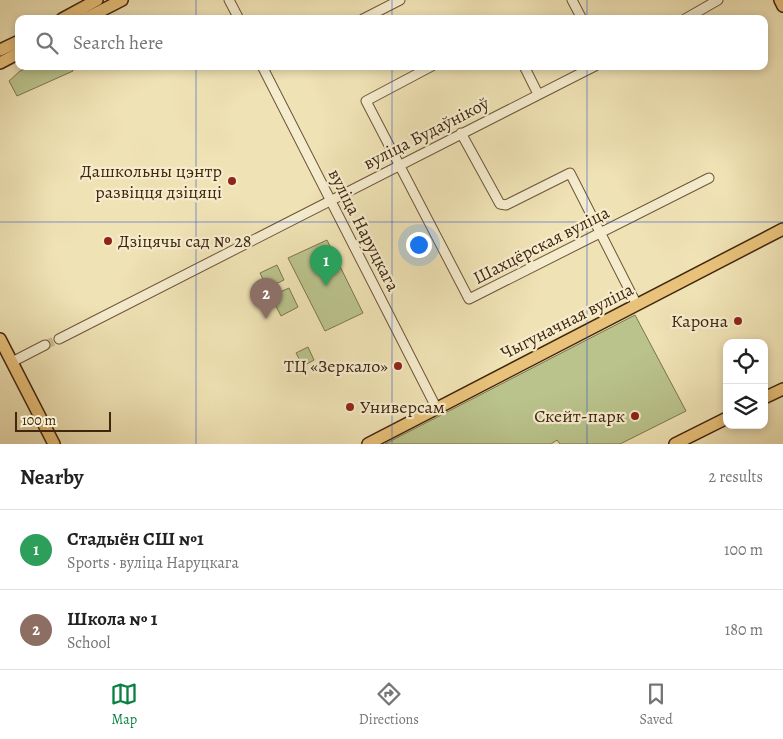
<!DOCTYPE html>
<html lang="en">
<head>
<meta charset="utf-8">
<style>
  :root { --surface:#fff; --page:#f6f6f6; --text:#222; --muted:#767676; --line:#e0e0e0; --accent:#0b8043 }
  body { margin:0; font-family:Alegreya,serif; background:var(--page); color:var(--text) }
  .controls { position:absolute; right:15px; bottom:15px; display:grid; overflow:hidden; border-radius:10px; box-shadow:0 2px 8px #0003 }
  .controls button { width:45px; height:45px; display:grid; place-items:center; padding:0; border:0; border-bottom:1px solid var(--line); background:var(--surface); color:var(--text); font:25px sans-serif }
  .scale { position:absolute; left:15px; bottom:12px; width:96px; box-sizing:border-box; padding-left:5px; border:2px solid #41260e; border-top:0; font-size:14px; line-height:18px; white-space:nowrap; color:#41260e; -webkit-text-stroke:4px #f5ecce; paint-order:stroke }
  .you { position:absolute; left:418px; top:244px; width:18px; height:18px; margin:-12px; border:4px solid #fff; border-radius:50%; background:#1a73e8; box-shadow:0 0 0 8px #1a73e833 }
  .badge { display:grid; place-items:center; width:32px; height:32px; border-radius:50%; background:var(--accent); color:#fff; font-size:16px; font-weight:700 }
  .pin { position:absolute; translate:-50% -41px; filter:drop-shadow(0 1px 2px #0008) }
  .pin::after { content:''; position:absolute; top:26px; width:18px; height:15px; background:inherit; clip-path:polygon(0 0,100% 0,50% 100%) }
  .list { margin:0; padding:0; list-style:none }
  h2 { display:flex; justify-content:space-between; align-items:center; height:65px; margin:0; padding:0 20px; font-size:21px }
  h2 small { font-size:16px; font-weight:400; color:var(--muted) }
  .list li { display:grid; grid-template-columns:32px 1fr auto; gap:15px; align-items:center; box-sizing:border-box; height:80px; padding:0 20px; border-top:1px solid var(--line) }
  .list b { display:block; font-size:19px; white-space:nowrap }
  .list p { margin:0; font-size:16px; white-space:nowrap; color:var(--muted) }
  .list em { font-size:16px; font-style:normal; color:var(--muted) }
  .icon { flex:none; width:28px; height:28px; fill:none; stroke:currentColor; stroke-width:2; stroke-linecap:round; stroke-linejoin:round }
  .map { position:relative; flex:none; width:783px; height:444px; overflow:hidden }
  .search { position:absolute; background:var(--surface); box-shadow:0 2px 8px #0003; left:15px; right:15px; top:15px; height:55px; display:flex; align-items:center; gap:12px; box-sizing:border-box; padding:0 18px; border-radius:10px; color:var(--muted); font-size:19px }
  .sheet { height:225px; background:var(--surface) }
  nav { display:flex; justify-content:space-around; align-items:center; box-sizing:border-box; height:70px; border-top:1px solid var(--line); background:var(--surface); font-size:14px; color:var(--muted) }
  nav a { display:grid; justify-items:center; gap:2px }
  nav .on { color:var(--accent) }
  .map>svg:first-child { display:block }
  .green { fill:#bac38c; stroke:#7e744d }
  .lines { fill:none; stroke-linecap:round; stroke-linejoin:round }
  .minor-tunnel { stroke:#ccbc93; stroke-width:9; stroke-dasharray:9 4.5; stroke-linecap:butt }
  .minor-casing { stroke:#6c5538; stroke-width:11 }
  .major-casing { stroke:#41260e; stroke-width:14 }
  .minor { stroke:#f5ecce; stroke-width:9 }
  .major { stroke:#e8c17a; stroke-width:11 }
  .grid { fill:none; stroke:#1d4ed8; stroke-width:1; stroke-opacity:0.55 }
  .poi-dot { fill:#8f2418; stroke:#f5ecce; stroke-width:2 }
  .labels { text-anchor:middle; stroke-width:4.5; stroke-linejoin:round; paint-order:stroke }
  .street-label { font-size:18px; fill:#41260e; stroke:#f5ecce }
  .poi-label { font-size:18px; fill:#41260e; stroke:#f5ecce; text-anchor:end }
</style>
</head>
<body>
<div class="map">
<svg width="783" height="444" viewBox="0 0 783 444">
  <rect width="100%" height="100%" fill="#efe2b4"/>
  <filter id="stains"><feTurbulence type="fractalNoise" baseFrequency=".004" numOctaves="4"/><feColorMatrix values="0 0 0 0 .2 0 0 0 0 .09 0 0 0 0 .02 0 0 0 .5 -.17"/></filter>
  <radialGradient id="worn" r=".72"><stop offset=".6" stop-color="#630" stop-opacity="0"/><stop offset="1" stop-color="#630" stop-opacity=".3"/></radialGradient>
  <path class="green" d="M32,66H71L73,71L17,96L9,81L20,71Z
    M327,240L363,313L325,331L288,258Z
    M277,265L284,280L267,288L260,273Z
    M289,288L298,307L281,316L271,296Z
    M635,315L686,411L620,444H560L557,440L551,444H385Z
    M308,347L314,360L303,366L296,353Z"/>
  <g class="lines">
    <path class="minor-tunnel" d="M45,345L59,339"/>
    <defs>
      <path id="minor" d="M229,0L239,19
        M572,0L582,19
        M363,19L400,0
        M685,19L718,0
        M262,66L437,409
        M432,66L366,101L469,299L709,178
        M524,66L538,94
        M461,133L500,204L506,205L570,173L637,305
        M59,339L595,66
        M12,362L45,345"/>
      <path id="major" d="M780,0L783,6
        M62,19L97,0
        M85,19L122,0
        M0,50L19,41
        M0,63L19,53
        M0,339L54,444
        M764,398L783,389
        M368,444L783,229
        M675,444L727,418"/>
    </defs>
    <use href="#minor" class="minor-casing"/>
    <use href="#major" class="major-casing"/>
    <use href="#minor" class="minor"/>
    <use href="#major" class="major"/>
  </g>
  <path class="grid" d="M196,0V19M392,0V19M587,0V19M196,66V444M392,66V444M587,66V444M0,222H783"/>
  <g class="poi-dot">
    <circle cx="232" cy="181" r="5"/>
    <circle cx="108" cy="241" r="5"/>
    <circle cx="738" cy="321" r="5"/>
    <circle cx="398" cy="366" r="5"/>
    <circle cx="350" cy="407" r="5"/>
    <circle cx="635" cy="416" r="5"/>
  </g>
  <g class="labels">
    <g class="street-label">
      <text transform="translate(426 133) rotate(-27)" y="6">вуліца Будаўнікоў</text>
      <text transform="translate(364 230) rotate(63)" y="6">вуліца Наруцкага</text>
      <text transform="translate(541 245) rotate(-27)" y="6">Шахцёрская вуліца</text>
      <text transform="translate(567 321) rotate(-27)" y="6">Чыгуначная вуліца</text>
    </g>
    <g class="poi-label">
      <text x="222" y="177">Дашкольны цэнтр<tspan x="222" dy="21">развіцця дзіцяці</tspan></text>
      <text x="118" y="247" text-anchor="start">Дзіцячы сад № 28</text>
      <text x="728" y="327">Карона</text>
      <text x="388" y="372">ТЦ «Зеркало»</text>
      <text x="360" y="413" text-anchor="start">Универсам</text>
      <text x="625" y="422">Скейт-парк</text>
    </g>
  </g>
  <rect width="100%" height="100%" filter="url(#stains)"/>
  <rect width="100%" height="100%" fill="url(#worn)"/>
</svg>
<div class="controls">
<button><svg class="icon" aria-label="locate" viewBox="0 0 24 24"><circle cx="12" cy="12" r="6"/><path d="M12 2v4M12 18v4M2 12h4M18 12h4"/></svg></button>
<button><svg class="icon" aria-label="layers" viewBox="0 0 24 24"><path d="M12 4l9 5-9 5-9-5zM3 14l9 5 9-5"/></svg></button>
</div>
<div class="scale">100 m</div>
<div class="you"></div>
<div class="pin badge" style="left:326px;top:286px;background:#2e9e5b">1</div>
<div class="pin badge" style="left:266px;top:319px;background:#8d6e63">2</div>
<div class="search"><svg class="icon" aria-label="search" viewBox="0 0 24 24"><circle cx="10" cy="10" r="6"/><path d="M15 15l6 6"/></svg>Search here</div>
</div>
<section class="sheet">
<h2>Nearby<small>2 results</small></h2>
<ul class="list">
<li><span class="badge" style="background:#2e9e5b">1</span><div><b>Стадыён СШ №1</b><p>Sports · вуліца Наруцкага</p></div><em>100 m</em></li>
<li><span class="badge" style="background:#8d6e63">2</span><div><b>Школа № 1</b><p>School</p></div><em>180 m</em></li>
</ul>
</section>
<nav>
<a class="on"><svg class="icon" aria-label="map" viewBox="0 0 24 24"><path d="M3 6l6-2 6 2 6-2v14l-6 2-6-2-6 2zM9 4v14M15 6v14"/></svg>Map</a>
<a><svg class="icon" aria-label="directions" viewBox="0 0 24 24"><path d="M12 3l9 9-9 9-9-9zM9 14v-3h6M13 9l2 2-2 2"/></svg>Directions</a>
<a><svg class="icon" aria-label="saved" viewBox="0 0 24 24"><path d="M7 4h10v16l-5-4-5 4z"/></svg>Saved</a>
</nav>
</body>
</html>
